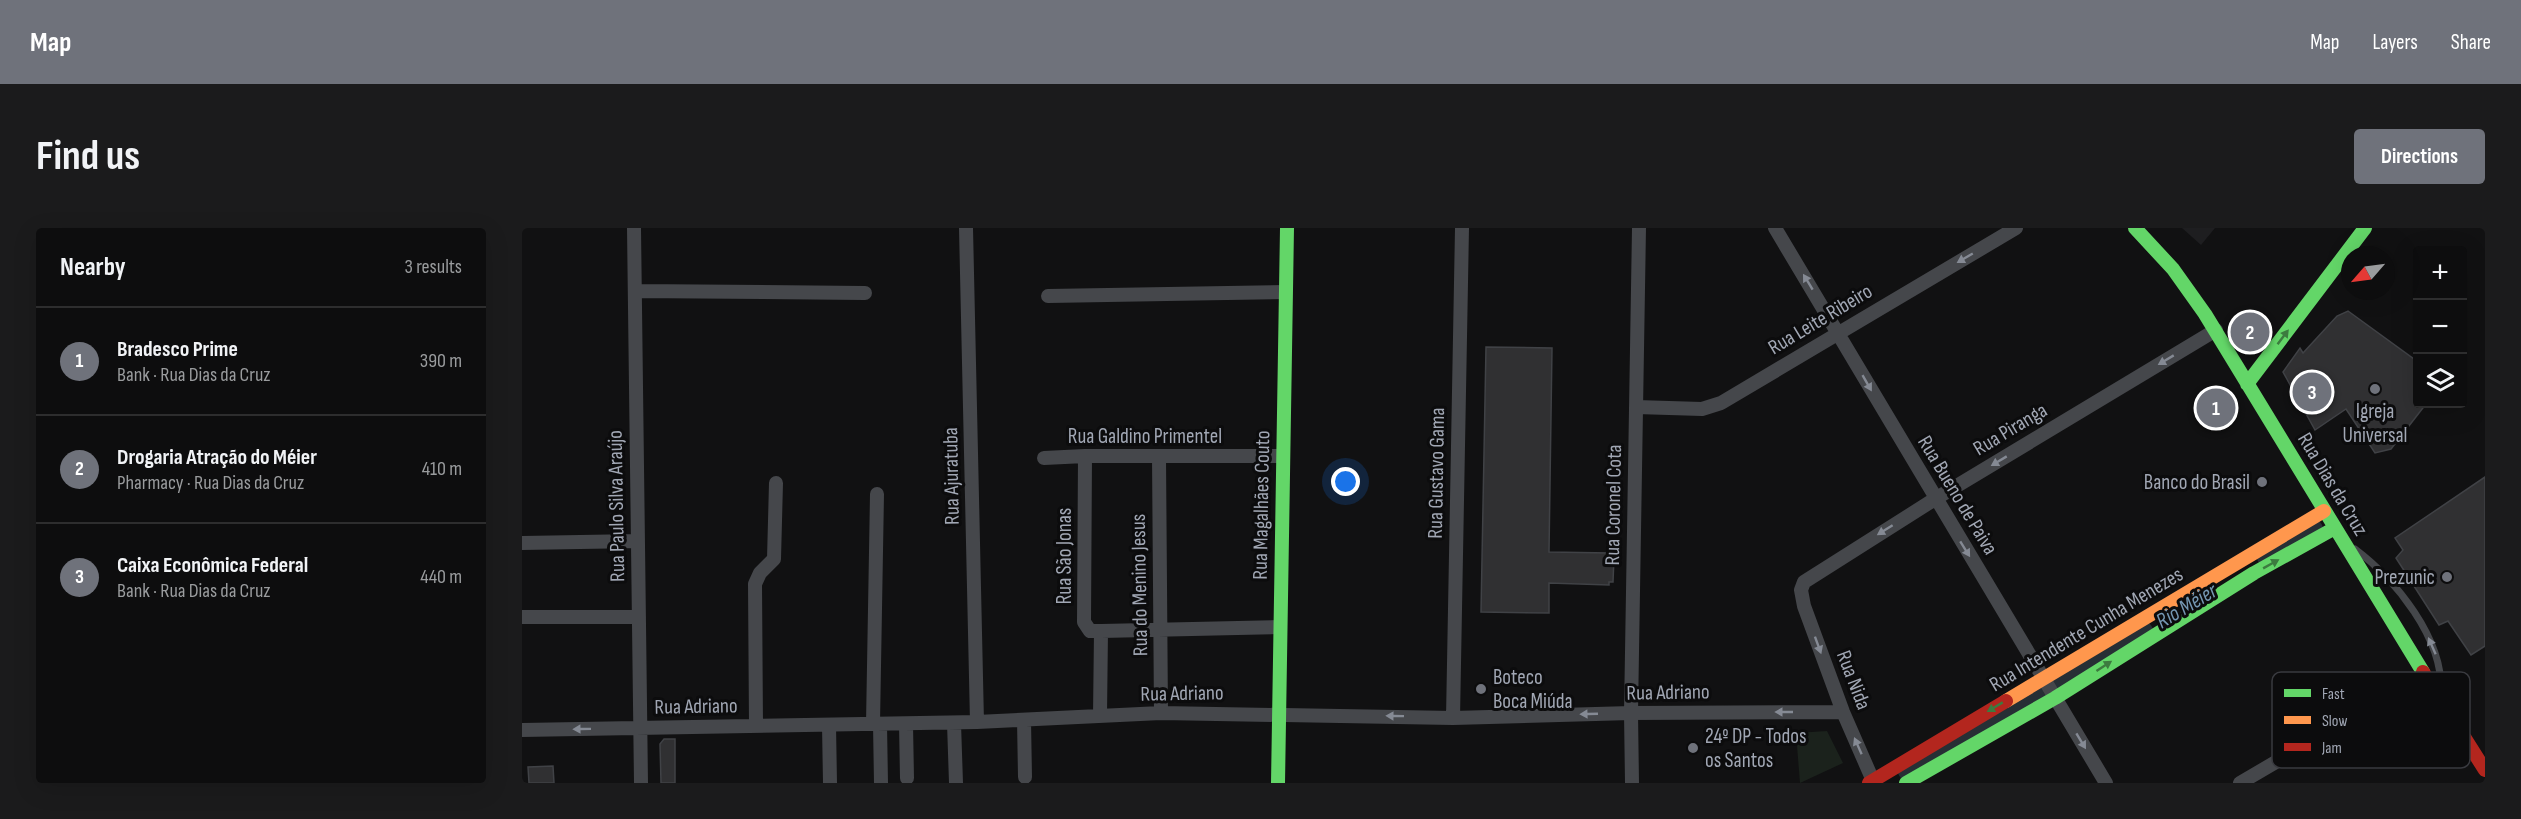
<!DOCTYPE html>
<html lang="en">
<head>
<meta charset="utf-8">
<style>
  :root { --surface:#0d0d0e; --page:#1b1b1c; --text:#f1f3f6; --muted:#9a9c9e; --line:#2d2d2e; --accent:#6f727b }
  body { margin:0; font-family:"Sofia Sans Condensed",sans-serif; background:var(--page); color:var(--text) }
  .controls { position:absolute; right:18px; top:18px; display:grid; overflow:hidden; border-radius:6px; box-shadow:0 6px 24px #0002 }
  .controls button { width:54px; height:54px; display:grid; place-items:center; padding:0; border:0; border-bottom:2px solid var(--line); background:var(--surface); color:var(--text); font:30px sans-serif }
  .compass { position:absolute; left:1819px; top:18px; width:54px; height:54px; border-radius:50%; background:var(--surface); box-shadow:0 6px 24px #0002; rotate:242deg }
  .you { position:absolute; left:824px; top:254px; width:21px; height:21px; margin:-15px; border:4px solid #fff; border-radius:50%; background:#1a73e8; box-shadow:0 0 0 9px #1a73e833 }
  .badge { display:grid; place-items:center; width:39px; height:39px; border-radius:50%; background:var(--accent); color:#fff; font-size:20px; font-weight:700 }
  .pin { position:absolute; translate:-50% -50%; border:3px solid #fff; box-shadow:0 2px 6px #0006 }
  .list { margin:0; padding:0; list-style:none }
  h2 { display:flex; justify-content:space-between; align-items:center; height:78px; margin:0; padding:0 24px; font-size:26px }
  h2 small { font-size:20px; font-weight:400; color:var(--muted) }
  .list li { display:grid; grid-template-columns:39px 1fr auto; gap:18px; align-items:center; box-sizing:border-box; height:108px; padding:0 24px; border-top:2px solid var(--line) }
  .list b { display:block; font-size:22px; white-space:nowrap }
  .list p { margin:0; font-size:20px; white-space:nowrap; color:var(--muted) }
  .list em { font-size:20px; font-style:normal; color:var(--muted) }
  .icon { flex:none; width:33px; height:33px; fill:none; stroke:currentColor; stroke-width:2; stroke-linecap:round; stroke-linejoin:round }
  .map { position:relative; flex:none; width:1963px; height:555px; overflow:hidden; border-radius:6px }
  header { display:flex; align-items:center; gap:36px; box-sizing:border-box; height:84px; padding:0 30px; background:var(--accent); color:#fff }
  header strong { font-size:28px }
  nav { display:flex; gap:33px; margin-inline-start:auto; font-size:21px }
  .intro { display:flex; align-items:center; justify-content:space-between; box-sizing:border-box; height:144px; padding:0 36px }
  h1 { margin:0; font-size:42px }
  .button { padding:15px 27px; border-radius:6px; background:var(--accent); color:#fff; font-size:21px; font-weight:700 }
  main { display:flex; gap:36px; padding:0 36px }
  aside { flex:1; background:var(--surface); border-radius:6px; box-shadow:0 6px 24px #0002 }
  .map>svg:first-child { display:block }
  .built { fill:#1e1e20 }
  .green { fill:#1b221c }
  .lines { fill:none; stroke-linecap:round; stroke-linejoin:round }
  .river { stroke:#272f35; stroke-width:27 }
  .building { fill:#303032; stroke:#404246; stroke-width:1.5 }
  .lane { stroke:#45474b; stroke-width:7 }
  .street { stroke:#45474b; stroke-width:14 }
  .fast { stroke:#63d668; stroke-width:14 }
  .slow { stroke:#ff974d; stroke-width:14 }
  .jam { stroke:#b3261e; stroke-width:14 }
  .oneway { fill:#858a94 }
  .oneway2 { fill:#3c7b3f }
  .poi-dot { fill:#6f727b; stroke:#0c0c0d; stroke-width:2 }
  .labels { text-anchor:middle; stroke-width:6; stroke-linejoin:round; paint-order:stroke }
  .street-label { font-size:21px; fill:#a1a7b4; stroke:#0c0c0d }
  .poi-label { font-size:21px; fill:#a1a7b4; stroke:#0c0c0d; text-anchor:end }
  .water-label { font-size:22px; font-style:italic; fill:#7597b2; stroke:#0c0c0d }
  .key { fill:#0c0c0d; stroke:#393a3f; stroke-width:1.5 }
  .key-label { font-size:16px; fill:#a1a7b4 }
</style>
</head>
<body>
<header>
<strong>Map</strong>
<nav><a>Map</a><a>Layers</a><a>Share</a></nav>
</header>
<div class="intro"><h1>Find us</h1><a class="button">Directions</a></div>
<main>
<aside>
<h2>Nearby<small>3 results</small></h2>
<ul class="list">
<li><span class="badge">1</span><div><b>Bradesco Prime</b><p>Bank · Rua Dias da Cruz</p></div><em>390 m</em></li>
<li><span class="badge">2</span><div><b>Drogaria Atração do Méier</b><p>Pharmacy · Rua Dias da Cruz</p></div><em>410 m</em></li>
<li><span class="badge">3</span><div><b>Caixa Econômica Federal</b><p>Bank · Rua Dias da Cruz</p></div><em>440 m</em></li>
</ul>
</aside>
<div class="map">
<svg width="1963" height="555" viewBox="0 0 1963 555">
  <rect width="100%" height="100%" fill="#111112"/>
  <path class="built" d="M1660,0H1693L1679,17Z"/>
  <path class="green" d="M1305,503L1321,535L1278,555L1274,505Z"/>
  <g class="lines">
    <path class="river" d="M1748,327L1788,303
      M1540,452L1618,405
      M1389,541L1514,467"/>
  </g>
  <path class="building" d="M1826,83L1896,134V176H1904L1869,221L1853,225L1824,181L1793,202L1761,144L1778,120L1781,125L1815,88Z
    M964,119L1030,120L1027,324L1088,325V329H1092L1091,354H1087V357L1027,355V385L959,384Z
    M1963,249V418L1949,427L1926,393L1917,397L1874,330L1881,322L1873,310Z
    M142,511H153V555H139L138,516Z
    M31,538L32,555H7L6,539Z"/>
  <g class="lines">
    <path class="lane" d="M1833,321C1874,352 1921,410 1919,463"/>
    <path class="street" d="M112,0L119,555
      M444,0L455,494
      M1253,0L1584,555
      M113,63L343,65
      M526,68L763,64
      M1114,179L1180,181L1199,175L1494,0
      M563,228L562,394L568,403H579L578,487
      M637,229L639,485
      M522,230L563,228H761
      M0,315L116,313
      M0,389H117
      M579,403L758,399
      M931,490L940,0
      M502,492L503,549
      M432,495L434,555
      M351,496L355,266
      M358,496L359,555
      M384,496L385,550
      M307,497L308,555
      M234,498L233,356L238,345L252,331L254,255
      M0,502L455,494L639,485L931,490L1109,485L1321,484
      M1110,555L1109,485L1117,0
      M1352,555L1321,484L1282,378L1279,362L1282,354L1413,271L1694,102
      M1718,555L1901,448"/>
    <path class="fast" d="M1613,0L1651,41L1683,86L1901,444
      M1725,156L1843,0
      M756,555L765,0
      M1384,555L1533,470L1732,345L1813,300"/>
    <path class="slow" d="M1484,473L1802,283"/>
    <path class="jam" d="M1901,444L1963,542
      M1347,555L1484,473"/>
  </g>
  <defs><path id="oneway-solid" d="M-6-.8H1V-3.2L6.5 0L1 3.2V.8H-6Z" transform="scale(1.5)"/></defs>
  <g class="oneway">
    <use href="#oneway-solid" transform="translate(1443 30) rotate(150)"/>
    <use href="#oneway-solid" transform="translate(1286 54) rotate(-121)"/>
    <use href="#oneway-solid" transform="translate(1644 132) rotate(149)"/>
    <use href="#oneway-solid" transform="translate(1345 155) rotate(60)"/>
    <use href="#oneway-solid" transform="translate(1477 233) rotate(149)"/>
    <use href="#oneway-solid" transform="translate(1363 302) rotate(148)"/>
    <use href="#oneway-solid" transform="translate(1443 321) rotate(58)"/>
    <use href="#oneway-solid" transform="translate(1296 417) rotate(70)"/>
    <use href="#oneway-solid" transform="translate(1910 418) rotate(-114)"/>
    <use href="#oneway-solid" transform="translate(1262 484) rotate(180)"/>
    <use href="#oneway-solid" transform="translate(1067 486) rotate(178)"/>
    <use href="#oneway-solid" transform="translate(873 488) rotate(-179)"/>
    <use href="#oneway-solid" transform="translate(60 501) rotate(179)"/>
    <use href="#oneway-solid" transform="translate(1559 513) rotate(59)"/>
    <use href="#oneway-solid" transform="translate(1336 518) rotate(-114)"/>
  </g>
  <g class="oneway2">
    <use href="#oneway-solid" transform="translate(1761 109) rotate(-53)"/>
    <use href="#oneway-solid" transform="translate(1749 336) rotate(-29)"/>
    <use href="#oneway-solid" transform="translate(1582 438) rotate(-33)"/>
    <use href="#oneway-solid" transform="translate(1473 479) rotate(149)"/>
  </g>
  <g class="poi-dot">
    <circle cx="1853" cy="161" r="6"/>
    <circle cx="1740" cy="254" r="6"/>
    <circle cx="1925" cy="349" r="6"/>
    <circle cx="959" cy="461" r="6"/>
    <circle cx="1171" cy="520" r="6"/>
  </g>
  <g class="labels">
    <g class="street-label">
      <text transform="translate(1298 91) rotate(-31)" y="7">Rua Leite Ribeiro</text>
      <text transform="translate(1488 201) rotate(-31)" y="7">Rua Piranga</text>
      <text x="623" y="215">Rua Galdino Primentel</text>
      <text transform="translate(914 245) rotate(-89)" y="7">Rua Gustavo Gama</text>
      <text transform="translate(429 248) rotate(-91)" y="7">Rua Ajuratuba</text>
      <text transform="translate(1811 256) rotate(59)" y="7">Rua Dias da Cruz</text>
      <text transform="translate(1436 267) rotate(59)" y="7">Rua Bueno de Paiva</text>
      <text transform="translate(739 277) rotate(-89)" y="7">Rua Magalhães Couto</text>
      <text transform="translate(1091 277) rotate(-89)" y="7">Rua Coronel Cota</text>
      <text transform="translate(94 278) rotate(-91)" y="7">Rua Paulo Silva Araújo</text>
      <text transform="translate(542 328) rotate(-90)" y="7">Rua São Jonas</text>
      <text transform="translate(617 357) rotate(-91)" y="7">Rua do Menino Jesus</text>
      <text transform="translate(1564 401) rotate(-31)" y="7">Rua Intendente Cunha Menezes</text>
      <text transform="translate(1332 452) rotate(69)" y="7">Rua Nida</text>
      <text transform="translate(1146 464) rotate(-1)" y="7">Rua Adriano</text>
      <text transform="translate(660 465) rotate(-1)" y="7">Rua Adriano</text>
      <text transform="translate(174 478) rotate(-1)" y="7">Rua Adriano</text>
    </g>
    <g class="poi-label">
      <text x="1853" y="190" text-anchor="middle">Igreja<tspan x="1853" dy="24">Universal</tspan></text>
      <text x="1728" y="261">Banco do Brasil</text>
      <text x="1913" y="356">Prezunic</text>
      <text x="971" y="456" text-anchor="start">Boteco<tspan x="971" dy="24">Boca Miúda</tspan></text>
      <text x="1183" y="515" text-anchor="start">24º DP - Todos<tspan x="1183" dy="24">os Santos</tspan></text>
    </g>
    <g class="water-label">
      <text transform="translate(1664 377) rotate(-31)" y="8">Rio Méier</text>
    </g>
  </g>
  <rect x="1750" y="444" width="198" height="96" rx="9" class="key"/>
  <rect x="1762" y="461" width="27" height="8" fill="#63d668"/>
  <rect x="1762" y="488" width="27" height="8" fill="#ff974d"/>
  <rect x="1762" y="515" width="27" height="8" fill="#b3261e"/>
  <g class="key-label">
    <text x="1800" y="471">Fast</text>
    <text x="1800" y="498">Slow</text>
    <text x="1800" y="525">Jam</text>
  </g>
</svg>
<div class="controls">
<button>+</button>
<button>−</button>
<button><svg class="icon" aria-label="layers" viewBox="0 0 24 24"><path d="M12 4l9 5-9 5-9-5zM3 14l9 5 9-5"/></svg></button>
</div>
<svg class="compass" viewBox="-18 -18 36 36"><path d="M0-13l5 13h-10z" fill="#e53935"/><path d="M0 13l5-13h-10z" fill="#9a9c9e"/></svg>
<div class="you"></div>
<div class="pin badge" style="left:1694px;top:180px">1</div>
<div class="pin badge" style="left:1728px;top:104px">2</div>
<div class="pin badge" style="left:1790px;top:164px">3</div>
</div>
</main>
</body>
</html>
